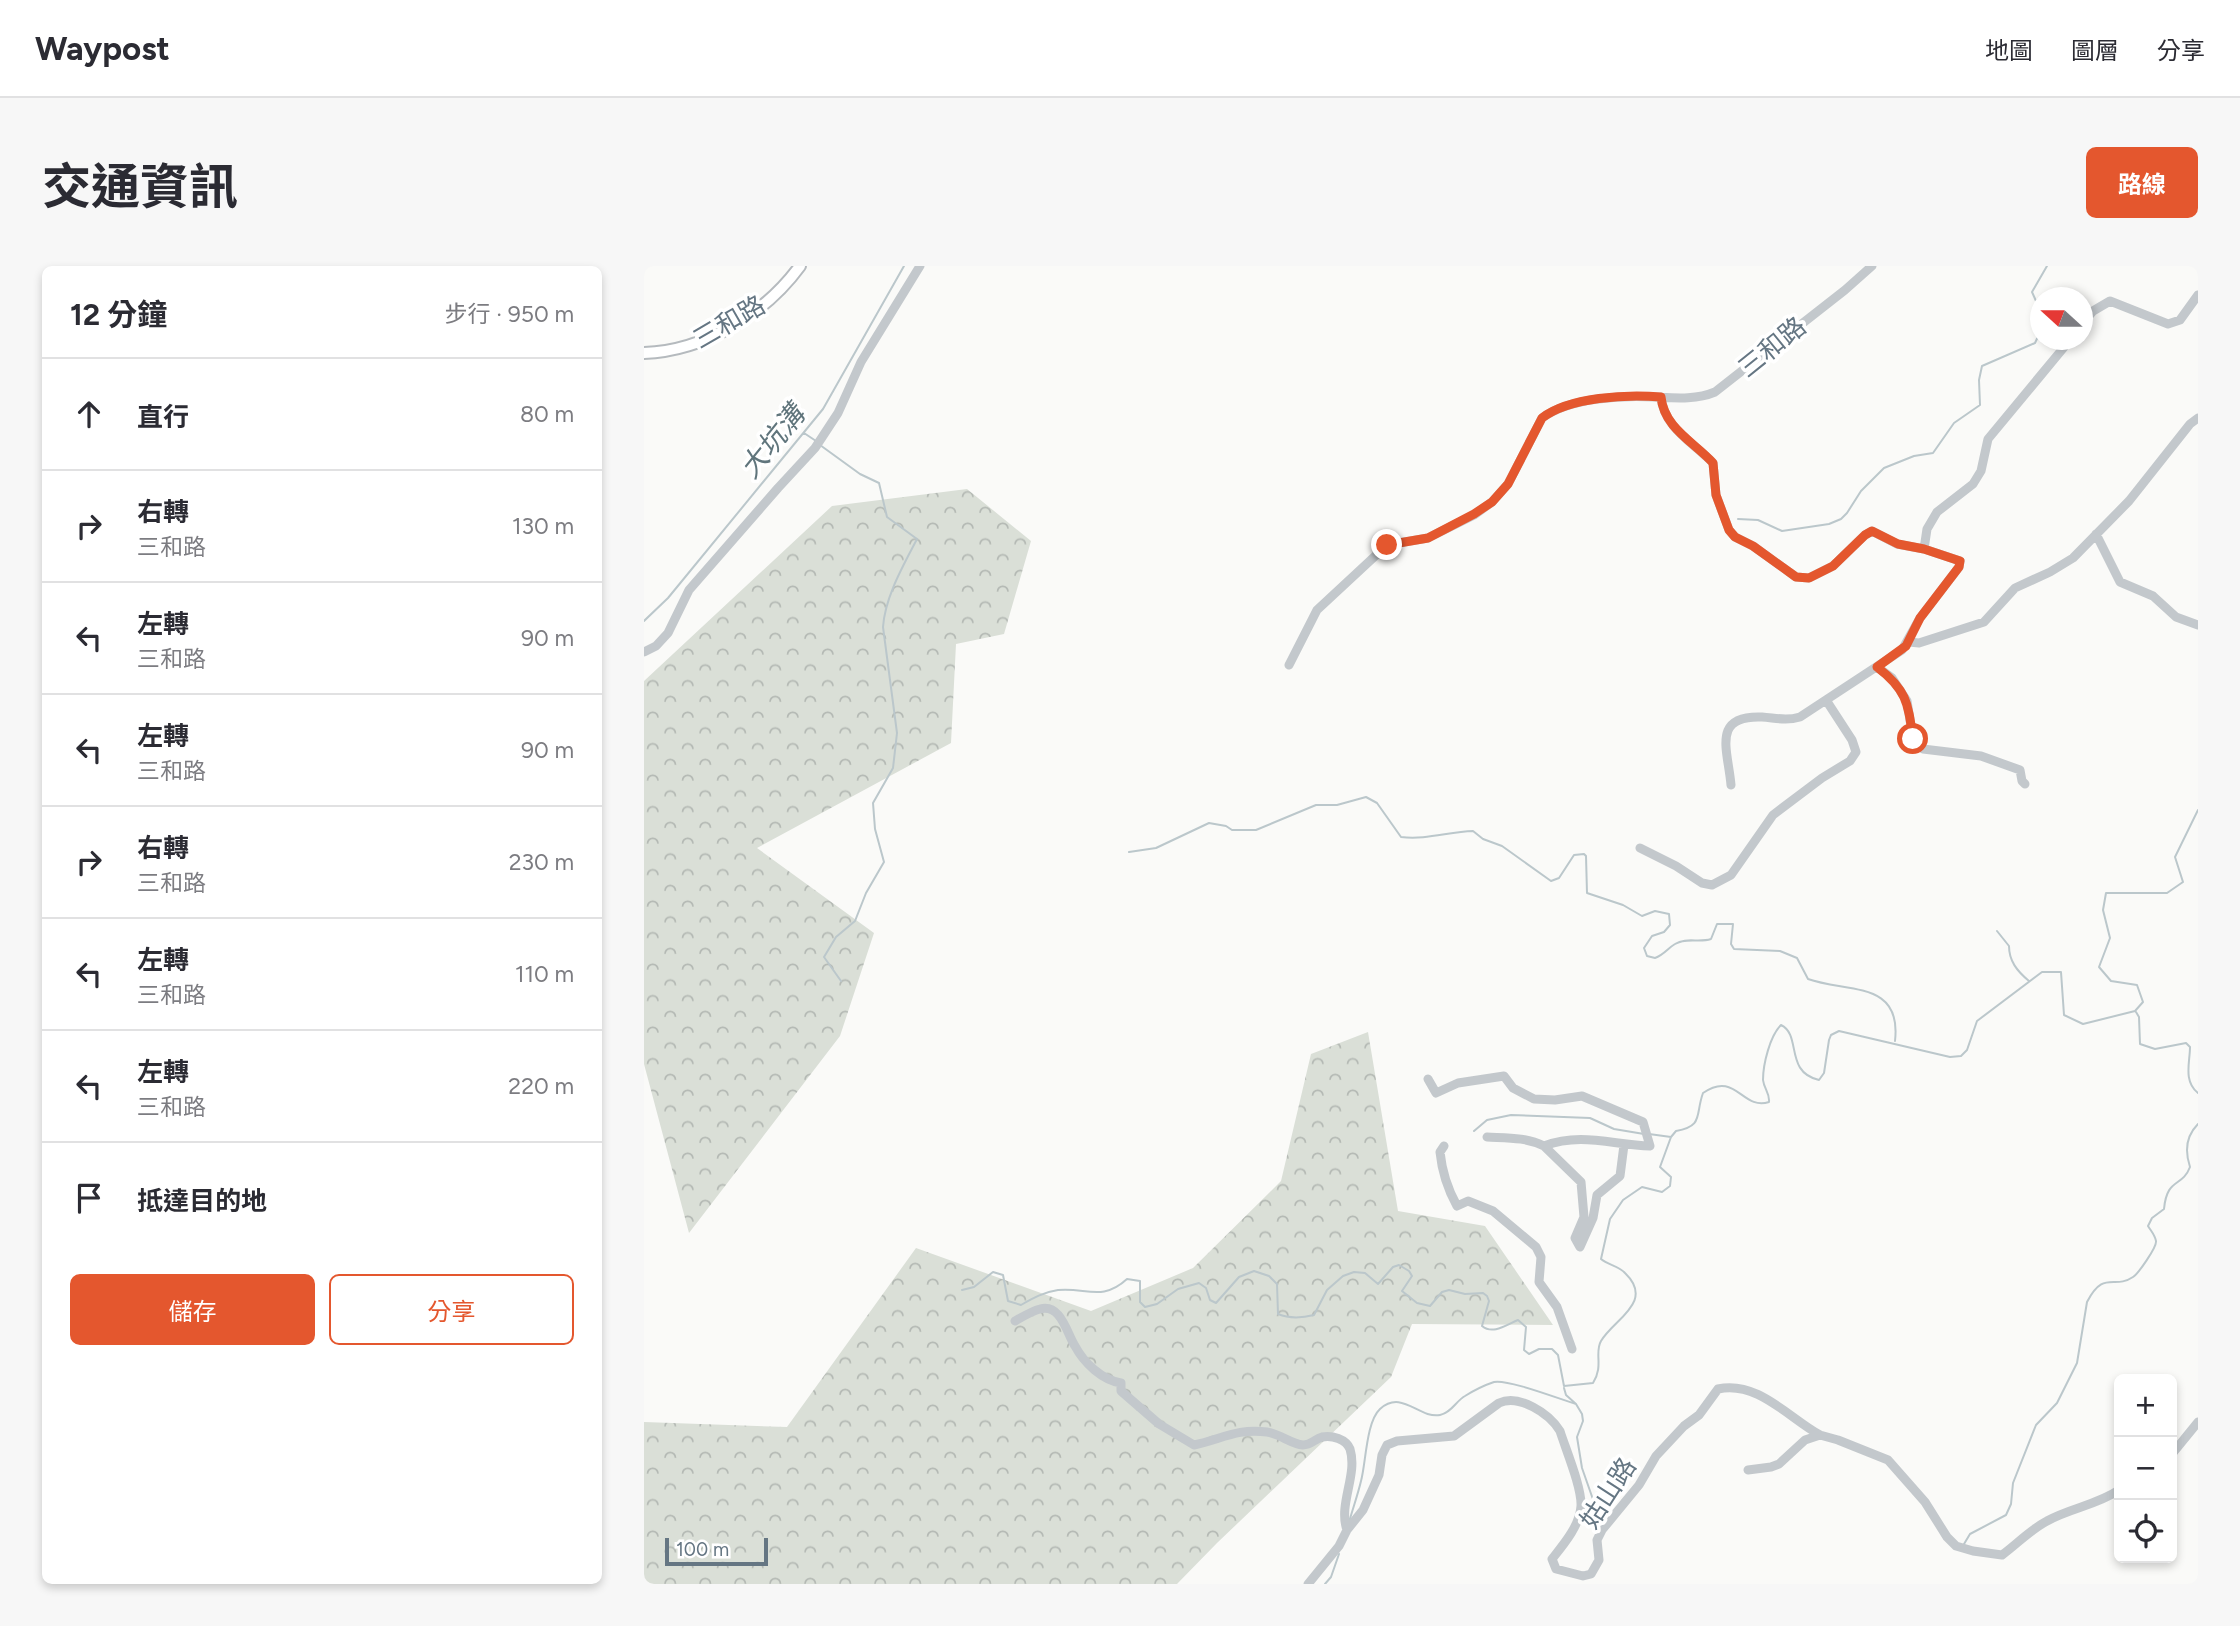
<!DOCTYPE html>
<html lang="zh-TW">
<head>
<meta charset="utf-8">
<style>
  :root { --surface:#fff; --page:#f7f7f7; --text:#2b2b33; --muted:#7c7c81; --line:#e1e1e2; --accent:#e4572e }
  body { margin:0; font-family:Figtree,"Noto Sans TC",sans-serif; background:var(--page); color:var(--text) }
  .controls { position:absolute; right:21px; bottom:21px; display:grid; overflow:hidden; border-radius:10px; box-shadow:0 4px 10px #0003 }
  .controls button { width:63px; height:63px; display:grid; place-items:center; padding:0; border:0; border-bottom:2px solid var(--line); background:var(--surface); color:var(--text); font:35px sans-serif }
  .compass { position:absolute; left:1386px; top:21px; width:63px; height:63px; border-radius:50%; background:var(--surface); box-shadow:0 4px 10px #0003; rotate:291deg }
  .scale { position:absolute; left:21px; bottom:18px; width:103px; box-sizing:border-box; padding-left:7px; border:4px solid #657683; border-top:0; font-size:19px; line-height:24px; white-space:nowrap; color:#657683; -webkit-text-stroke:5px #fff; paint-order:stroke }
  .stop { position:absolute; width:21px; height:21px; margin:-16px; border:5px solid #e4572e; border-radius:50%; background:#fff }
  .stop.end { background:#e4572e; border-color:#fff; box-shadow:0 2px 7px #0008 }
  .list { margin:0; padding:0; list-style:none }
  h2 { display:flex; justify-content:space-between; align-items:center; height:91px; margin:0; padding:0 28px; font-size:30px }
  h2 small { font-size:23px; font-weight:400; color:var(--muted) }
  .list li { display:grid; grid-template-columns:46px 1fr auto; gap:21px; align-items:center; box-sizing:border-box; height:112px; padding:0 28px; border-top:2px solid var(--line) }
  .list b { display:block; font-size:26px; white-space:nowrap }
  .list p { margin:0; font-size:23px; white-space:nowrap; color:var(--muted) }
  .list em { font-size:23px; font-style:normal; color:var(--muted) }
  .actions { display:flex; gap:14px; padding:21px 28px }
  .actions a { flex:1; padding:16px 0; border:2px solid var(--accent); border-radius:10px; text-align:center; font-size:24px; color:var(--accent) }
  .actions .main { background:var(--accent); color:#fff }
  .icon { flex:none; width:38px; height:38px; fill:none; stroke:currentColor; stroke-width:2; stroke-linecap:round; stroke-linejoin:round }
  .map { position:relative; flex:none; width:1554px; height:1318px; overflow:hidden; border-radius:10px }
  header { display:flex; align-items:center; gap:42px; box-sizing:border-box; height:98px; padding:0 35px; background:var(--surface); border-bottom:2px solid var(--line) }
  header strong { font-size:33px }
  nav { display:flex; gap:38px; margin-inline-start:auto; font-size:24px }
  .intro { display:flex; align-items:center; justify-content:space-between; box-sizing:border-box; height:168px; padding:0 42px }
  h1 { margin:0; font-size:49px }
  .button { padding:18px 32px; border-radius:10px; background:var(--accent); color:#fff; font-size:24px; font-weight:700 }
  main { display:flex; gap:42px; padding:0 42px }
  aside { flex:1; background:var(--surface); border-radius:10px; box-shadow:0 4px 10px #0003 }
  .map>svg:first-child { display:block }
  .forest { fill:url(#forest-crowns) }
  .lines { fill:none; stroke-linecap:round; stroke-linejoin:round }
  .stream { stroke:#bbc7cb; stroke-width:2 }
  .major-casing { stroke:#b5babe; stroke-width:14 }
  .minor { stroke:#c3c8cc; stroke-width:9 }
  .major { stroke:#fff; stroke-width:10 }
  .route { stroke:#e4572e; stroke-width:9 }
  .labels { text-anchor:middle; stroke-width:7; stroke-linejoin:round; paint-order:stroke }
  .street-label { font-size:26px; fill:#657683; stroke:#fff }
  .water-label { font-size:28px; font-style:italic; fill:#60757c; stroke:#fff }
</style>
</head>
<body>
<header>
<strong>Waypost</strong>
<nav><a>地圖</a><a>圖層</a><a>分享</a></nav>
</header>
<div class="intro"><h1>交通資訊</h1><a class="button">路線</a></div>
<main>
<aside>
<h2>12 分鐘<small>步行 · 950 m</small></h2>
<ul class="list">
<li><svg class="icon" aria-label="ahead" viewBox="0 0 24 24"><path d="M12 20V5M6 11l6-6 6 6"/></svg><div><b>直行</b></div><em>80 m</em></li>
<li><svg class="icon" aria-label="right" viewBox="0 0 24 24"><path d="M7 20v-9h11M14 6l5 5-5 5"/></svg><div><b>右轉</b><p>三和路</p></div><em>130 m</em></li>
<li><svg class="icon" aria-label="left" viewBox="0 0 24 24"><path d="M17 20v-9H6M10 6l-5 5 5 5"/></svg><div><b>左轉</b><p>三和路</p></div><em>90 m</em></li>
<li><svg class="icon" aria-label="left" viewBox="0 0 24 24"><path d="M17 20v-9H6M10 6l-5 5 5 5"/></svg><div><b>左轉</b><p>三和路</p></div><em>90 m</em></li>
<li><svg class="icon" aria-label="right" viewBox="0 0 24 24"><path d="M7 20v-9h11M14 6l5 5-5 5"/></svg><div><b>右轉</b><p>三和路</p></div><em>230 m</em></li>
<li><svg class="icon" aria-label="left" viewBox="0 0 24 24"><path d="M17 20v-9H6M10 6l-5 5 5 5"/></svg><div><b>左轉</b><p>三和路</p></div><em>110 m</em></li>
<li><svg class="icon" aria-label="left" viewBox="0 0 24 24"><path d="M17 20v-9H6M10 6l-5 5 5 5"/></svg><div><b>左轉</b><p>三和路</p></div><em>220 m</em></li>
<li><svg class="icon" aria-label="arrive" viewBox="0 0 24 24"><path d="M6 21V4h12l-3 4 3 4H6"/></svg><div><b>抵達目的地</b></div></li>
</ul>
<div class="actions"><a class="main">儲存</a><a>分享</a></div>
</aside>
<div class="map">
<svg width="1554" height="1318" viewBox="0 0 1554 1318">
  <defs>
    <pattern id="forest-crowns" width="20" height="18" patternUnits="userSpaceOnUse" patternTransform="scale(1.75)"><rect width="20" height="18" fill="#dadfd7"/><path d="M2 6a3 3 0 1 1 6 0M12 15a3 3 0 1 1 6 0" fill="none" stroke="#b4b9b4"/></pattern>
  </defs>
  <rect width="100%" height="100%" fill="#fafaf8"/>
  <path class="forest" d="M323,223L387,275L360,368L312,378L307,477L113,582L230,667L196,770L45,967L0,798V415L188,240Z
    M724,766L754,945L841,960L909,1059L768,1058L747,1111L573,1277L533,1318H0V1156L143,1161L272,982L447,1045L549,1002L637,915L667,788Z"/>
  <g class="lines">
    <path class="stream" d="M1396,44L1388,26L1403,0
      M160,167L172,175
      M176,179L216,208L235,217L243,251L273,273C259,300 241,331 239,361L253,467L249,502L229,537L231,563L240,596L222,627L211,655L192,671L180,691L197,715
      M1094,253L1114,254L1138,265L1185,258L1197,253L1203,247L1217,225L1240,202L1270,190L1289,187L1310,157L1336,139L1335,114L1338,100L1391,77L1396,66
      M0,355L24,332L179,143L260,0
      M485,586L512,582L565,557L582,560L588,564H612L672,539H693L722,531L733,537L757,571C782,574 804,566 829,565L839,573L858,580L907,615L915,612L930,589L940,588L942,590L943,627L979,639L998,650L1011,645L1025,648L1026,659L1020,666L1008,670L1000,682L1003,690L1011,692C1020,689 1024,682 1031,678C1042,671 1055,677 1067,673L1073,658H1089L1087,678L1090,683L1136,685L1153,692L1164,713C1203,727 1258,714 1251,775
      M1353,665L1365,680C1365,695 1373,705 1385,715
      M1492,746L1495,751L1496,778L1511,783L1542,777L1546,781C1546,796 1539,815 1554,827
      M830,865L843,854L867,849L946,852L970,863L1000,868
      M1005,868L1027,871
      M318,1024L330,1021L349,1006L359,1009L364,1035L377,1039C389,1032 400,1026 414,1024C442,1021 458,1036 483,1013L496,1015V1036L501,1041L513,1038L534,1023L555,1017L562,1022L566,1034L572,1037L595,1011L610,1005L625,1010L633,1018L634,1048C646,1053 658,1052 670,1049L683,1024L699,1010L710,1006L721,1007L734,1018L749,1001L755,999L765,1005L768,1010L758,1025L773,1037L786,1040L798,1026L805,1024L821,1028L839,1027L843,1030L845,1035L838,1060C849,1069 862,1059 874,1054L882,1061L880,1084L885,1088L895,1083H908L914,1089L920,1120L949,1117C960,1100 950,1087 957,1075C970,1053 1011,1036 981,1007C975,1000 964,999 957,993L966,953L979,934L998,921L1018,926L1026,920L1027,911L1016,901L1027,871L1032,865C1060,860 1051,849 1059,827C1092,804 1098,845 1125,836C1126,827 1120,823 1119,814C1119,798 1126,770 1137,759C1158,769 1140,806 1175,814L1180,807L1185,774L1187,769L1195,765L1306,791L1317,790L1323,784L1333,755L1398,706H1417L1420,749L1439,758L1491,745L1499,736L1493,719L1467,715L1455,701L1466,672L1459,644L1462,627H1523L1539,616L1531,591L1554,544
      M920,1122L922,1129L932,1138L938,1148L939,1155L933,1171L938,1202L952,1242L945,1259
      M705,1256C709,1242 714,1228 717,1215C722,1197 722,1156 736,1143C758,1123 775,1153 796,1149C807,1147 812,1135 821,1130C829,1125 841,1119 850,1116C864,1113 915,1133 932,1138
      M1320,1278L1326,1268L1362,1249L1367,1238L1369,1217L1392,1159L1413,1137L1433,1097L1443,1036C1460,1003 1470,1024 1489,1011C1494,1008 1513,981 1512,975C1511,969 1507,965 1504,960L1508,952L1520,943C1523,911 1538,922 1546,901C1541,886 1542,870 1554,858
      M681,1318L687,1311L695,1288"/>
    <defs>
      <path id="major" d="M0,87C60,85 121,48 156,0"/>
    </defs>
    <use href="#major" class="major-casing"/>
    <path class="minor" d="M1438,58L1449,45L1466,35L1524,58L1536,54L1554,29
      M1017,131C1020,162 1050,177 1069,197L1072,229L1085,264L1091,271L1109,280L1152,311L1165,312L1189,300L1221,269L1228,265L1253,278L1280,283L1316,295L1315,301L1276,352L1258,384L1156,451C1142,455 1132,452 1118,451C1067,449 1084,484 1087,519
      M1452,268L1476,316L1509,330L1532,351L1554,359
      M1280,283L1283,263L1293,246L1329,218L1337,205L1344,173L1426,74
      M1265,376L1275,377L1340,356L1371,322L1406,306L1429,292L1485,235L1546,158L1554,152
      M0,386L12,380L24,367L45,324L134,222L171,182L194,147L217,96L276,0
      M645,399L673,344L743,279L784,272L830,249L848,236L864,218L898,152C925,132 977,129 1011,131C1031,132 1052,134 1071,126L1201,24L1228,0
      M1233,401L1248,412L1263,435L1269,473L1279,483L1337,490L1376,504L1378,515L1381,518
      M996,582L1032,600L1058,617L1068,619L1087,609L1129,549L1178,512L1206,495L1212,486L1208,474L1182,434
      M784,813L792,827L814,817L860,810L869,822L890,833L911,834L938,830L999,856L1006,880C969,879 937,866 900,880
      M843,871C863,872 882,871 900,880L937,916L940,951L931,972L936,981L949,952L953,929L976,910L980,879
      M800,880L796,886C798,906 803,922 813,940L824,935L849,945L892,981L897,991L895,1016L913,1041L928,1083
      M371,1055C378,1051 388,1045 396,1043C417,1037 423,1068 431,1080C440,1097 458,1114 477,1117V1125L515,1158L550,1179C578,1173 593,1162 623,1166C636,1168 647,1178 659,1179C667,1179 671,1173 678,1171C688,1169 702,1173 706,1183C714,1209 694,1238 703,1264
      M1528,1188L1554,1156
      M1104,1204L1127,1201L1135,1198L1161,1174L1176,1169L1194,1174L1244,1194L1281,1236L1303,1271L1312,1280L1329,1285L1358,1289C1373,1278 1386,1264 1403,1255C1426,1242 1453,1239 1475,1224
      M664,1318L695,1280L703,1264L719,1244L735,1209L738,1189L743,1179L753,1175L810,1170L855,1137C875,1128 905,1147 916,1165C922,1184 938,1222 937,1240C936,1259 920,1278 908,1293L912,1303L939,1310L947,1308L955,1294L953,1274L958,1264L995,1219L1012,1190L1040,1160L1055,1149L1074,1123C1113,1114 1145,1152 1176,1169"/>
    <use href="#major" class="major"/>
  </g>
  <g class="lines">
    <path class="route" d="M743,279L784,272L830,248L848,236L864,218L898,152C925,131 983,128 1017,131C1020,162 1050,176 1069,197L1072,229L1085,264L1091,271L1109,280L1152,311L1165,312L1189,300L1221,269L1228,265L1254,278L1280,283L1316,295L1315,301L1276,352L1262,380L1233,401C1263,424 1264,437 1269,473"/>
  </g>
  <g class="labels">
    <g class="street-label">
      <text transform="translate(85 56) rotate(-30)" y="9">三和路</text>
      <text transform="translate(1128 81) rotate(-39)" y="9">三和路</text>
      <text transform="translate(964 1227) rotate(-57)" y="9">姑山路</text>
    </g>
    <g class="water-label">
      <text transform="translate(128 175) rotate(-51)" y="10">大坑溝</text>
    </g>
  </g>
</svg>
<div class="controls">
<button>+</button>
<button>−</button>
<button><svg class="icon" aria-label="locate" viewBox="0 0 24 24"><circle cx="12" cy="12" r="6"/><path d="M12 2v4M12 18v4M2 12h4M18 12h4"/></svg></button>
</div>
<svg class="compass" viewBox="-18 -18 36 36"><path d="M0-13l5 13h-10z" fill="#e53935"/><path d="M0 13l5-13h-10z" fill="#7c7c81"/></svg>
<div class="scale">100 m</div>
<div class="stop" style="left:1269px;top:473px"></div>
<div class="stop end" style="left:743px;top:279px"></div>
</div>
</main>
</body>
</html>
